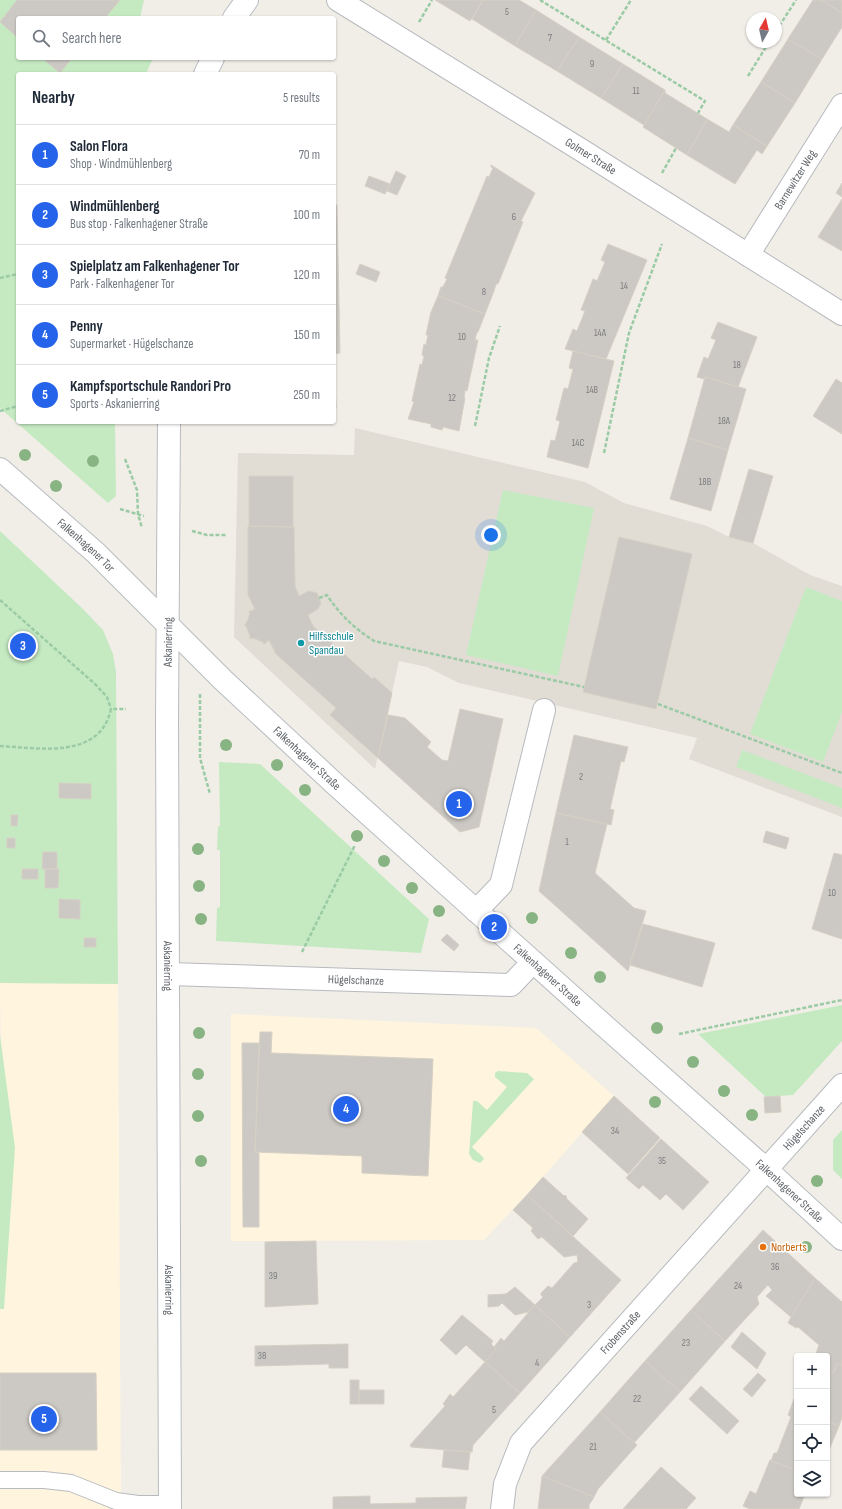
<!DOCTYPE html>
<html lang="en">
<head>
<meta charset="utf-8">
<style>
  :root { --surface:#fff; --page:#f6f6f7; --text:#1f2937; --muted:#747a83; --line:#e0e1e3; --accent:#2563eb }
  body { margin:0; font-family:"Sofia Sans Condensed",sans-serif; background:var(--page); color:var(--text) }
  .controls { position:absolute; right:12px; bottom:12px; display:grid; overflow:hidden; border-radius:4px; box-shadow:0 1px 3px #0004 }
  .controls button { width:36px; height:36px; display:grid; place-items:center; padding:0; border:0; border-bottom:1px solid var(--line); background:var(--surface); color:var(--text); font:20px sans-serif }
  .compass { position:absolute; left:746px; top:12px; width:36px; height:36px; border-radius:50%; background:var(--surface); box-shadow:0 1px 3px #0004; rotate:8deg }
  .you { position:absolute; left:491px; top:535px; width:14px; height:14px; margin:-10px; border:3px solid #fff; border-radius:50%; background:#1a73e8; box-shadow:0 0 0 6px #1a73e833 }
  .badge { display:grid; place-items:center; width:26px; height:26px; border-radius:50%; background:var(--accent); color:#fff; font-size:13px; font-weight:700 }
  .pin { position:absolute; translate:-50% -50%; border:2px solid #fff; box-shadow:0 1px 4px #0006 }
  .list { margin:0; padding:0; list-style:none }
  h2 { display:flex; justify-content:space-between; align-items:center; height:52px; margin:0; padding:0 16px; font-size:17px }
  h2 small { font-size:13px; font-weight:400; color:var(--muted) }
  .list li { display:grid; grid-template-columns:26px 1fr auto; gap:12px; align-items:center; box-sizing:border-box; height:60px; padding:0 16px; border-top:1px solid var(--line) }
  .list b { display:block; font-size:15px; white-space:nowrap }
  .list p { margin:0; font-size:13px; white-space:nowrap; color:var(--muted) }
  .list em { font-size:13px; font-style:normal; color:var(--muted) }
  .icon { flex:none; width:22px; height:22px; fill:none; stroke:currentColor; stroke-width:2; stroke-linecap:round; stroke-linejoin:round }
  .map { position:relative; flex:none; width:842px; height:1509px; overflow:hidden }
  .search { position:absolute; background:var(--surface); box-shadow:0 1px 3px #0004; left:16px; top:16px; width:320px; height:44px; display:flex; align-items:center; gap:10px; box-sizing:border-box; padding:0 14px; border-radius:4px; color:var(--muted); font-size:15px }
  .panel { position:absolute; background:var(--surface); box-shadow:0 1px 3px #0004; left:16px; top:72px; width:320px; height:352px; border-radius:4px }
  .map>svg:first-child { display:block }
  .commercial { fill:#fff5de }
  .education { fill:#e1ddd5 }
  .green { fill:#c5eac2 }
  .building { fill:#ccc9c4; stroke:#d6d0c4 }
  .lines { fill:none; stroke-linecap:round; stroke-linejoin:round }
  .lane-casing { stroke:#b7babe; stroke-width:18 }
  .street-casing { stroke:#b7babe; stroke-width:24 }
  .secondary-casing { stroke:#b8bcc1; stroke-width:24 }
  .path { stroke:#9bcba5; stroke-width:2.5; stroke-dasharray:4 2; stroke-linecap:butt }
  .lane { stroke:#fff; stroke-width:16 }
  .street { stroke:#fff; stroke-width:22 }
  .secondary { stroke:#fff; stroke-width:22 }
  .tree { fill:#87b482 }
  .culture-dot { fill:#0f9aa8; stroke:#fff; stroke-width:1.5 }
  .food-dot { fill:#e8710a; stroke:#fff; stroke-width:1.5 }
  .labels { text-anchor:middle; stroke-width:3; stroke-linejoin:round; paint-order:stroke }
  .number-label { font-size:10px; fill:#7a7c7f }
  .street-label { font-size:12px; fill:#5e6368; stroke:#fff }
  .culture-label { font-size:12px; fill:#0d838f; stroke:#fff; text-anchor:start }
  .food-label { font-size:12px; fill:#c56008; stroke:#fff; text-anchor:start }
</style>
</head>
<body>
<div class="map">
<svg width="842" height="1509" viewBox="0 0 842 1509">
  <rect width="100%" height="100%" fill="#f1eee7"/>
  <path class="commercial" d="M0,983L118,984L121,1509H0V1309H4Z
    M231,1014L536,1028L614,1096L543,1177L484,1240L231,1241Z"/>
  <path class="education" d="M355,428L585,482L624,503L707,526L729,537L753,543L810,575L842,586V817L689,759L697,738L459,683L427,667L399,661L375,769L234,637L238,453L354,455Z"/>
  <path class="green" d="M0,0H144L140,18H18V58H153L146,74H18V422H115L116,496L108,503L0,408Z
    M503,490L594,508L558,676L466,655Z
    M0,531L83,609L103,630L113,654L116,672L118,984L0,983Z
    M806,587L842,601V712L823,762L750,734Z
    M742,750L842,788V808L736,767Z
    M219,762L260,764L429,919L421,953L216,941L217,908L220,907V850H217L218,826H220Z
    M842,1005V1041L793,1095L766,1097L698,1034Z
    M0,1035L15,1148L4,1309H0Z
    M498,1071L527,1073L534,1079L472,1147L483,1157L484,1159L480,1163L473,1160L469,1154L473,1102V1101H477L487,1110L507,1087L495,1077V1073Z
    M842,1130V1179L833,1170V1140Z"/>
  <path class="building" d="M17,0H120L105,18H18V38L0,22Z
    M435,0H483L470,21Z
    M483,0H519L536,10L515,46L472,19Z
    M813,0H821L842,13V27L822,59L788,39Z
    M821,0H842V13Z
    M536,10L579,37L557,71L515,46Z
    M579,37L623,64L601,98L557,71Z
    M788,39L822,59L795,103L761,82Z
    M42,58H72L60,73Z
    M623,64L665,90L644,125L601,98Z
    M761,82L795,103L767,146L733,125Z
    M665,90V93L707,119L687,155L643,127Z
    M707,119L729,132L733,125L767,146L762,154L757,150L735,184L687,155Z
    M491,165L535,193L521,221L523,222L498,284H496L494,291L485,314L438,296L441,287H443L447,279L445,278L487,176L489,177L493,168L491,167Z
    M396,171L406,176L397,195L387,191Z
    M369,176L390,184L385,194L365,186Z
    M842,183V197L836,193Z
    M842,199V251L818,237Z
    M334,205H337L340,353L334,354L336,408H334Z
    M608,244L647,260L606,359L565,349L573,329L577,331L585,311L581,310L593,279L597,281L605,262L601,260Z
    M360,264L380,272L376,282L356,274Z
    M438,296L485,314L478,332H477L475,340H478L467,391L465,390L464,398H465L459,431L443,427L442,430L431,427V424L408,419L414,402L412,401L420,364L422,365L424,356L422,355L424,344L426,345L428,335H426L431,312Z
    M718,322L757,337L738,387L705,377L704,379L697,377L704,357L708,359L716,340L711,338Z
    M573,351L614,361L588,468L547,457L551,440L555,441L560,421L556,420L564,388L568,389L573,369L569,368Z
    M705,377L746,389L728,450L688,438Z
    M836,379L842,383V434L813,416Z
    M688,438L728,450L711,511L670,499Z
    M749,469L773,476L753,543L729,537Z
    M249,476H293V527L249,526Z
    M248,526L294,527L295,586L299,596L309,591L317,593L321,603L318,609L308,615L313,626L372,679L374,677L392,693L378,758L330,715L336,708L276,654L269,640L264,644L263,642L253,638L250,639V636L246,626L244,625L246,624L250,614L249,611H251L255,609L248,595Z
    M619,537L692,554L656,709L583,692Z
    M460,709L503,719L479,827L460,832L378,758L388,715L405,718L431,742L427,747L442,760L448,761Z
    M574,735L628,747L624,762L621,761L610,809L614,810L611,825L556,813Z
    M59,783L91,784V799L59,798Z
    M556,813L607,824L595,873L634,908L646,911L628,971L539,891Z
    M11,815H18L17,826H11Z
    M766,831L789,838L786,849L763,842Z
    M7,838H15V848H7Z
    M43,852H57V869H42Z
    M834,853L842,855V939L812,929Z
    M22,869H38V879H22Z
    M45,869H59L58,888H45Z
    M59,899L80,900V919L59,918Z
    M643,924L715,943L702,987L630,965Z
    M447,934L459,945L454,951L441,940Z
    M84,938H96V947H84Z
    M260,1032H272L271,1053L433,1059L428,1176L362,1173V1156L255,1152Z
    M242,1043H259L255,1152L259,1153V1227H243Z
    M614,1096L660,1138L628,1174L582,1132Z
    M780,1096L781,1112L765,1113L764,1097Z
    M661,1139L709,1182L683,1210L666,1194L660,1200L643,1185L639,1189L626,1178Z
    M543,1177L564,1196L565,1195L567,1197L566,1198L588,1219L573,1236L527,1195Z
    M527,1195L621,1280L570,1337L535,1305L543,1297L541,1295V1293L548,1286L552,1288L574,1263L578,1262L577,1255L564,1257L542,1237L538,1239L531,1231L533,1228L513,1210Z
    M763,1230L815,1278L791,1317L766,1296L772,1290L768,1285L757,1297L759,1304L725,1341L691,1310Z
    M316,1241L318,1304L265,1307V1242Z
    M815,1278L842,1302V1365L837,1363L834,1372L827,1370V1356H815L819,1345L798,1327L796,1328L788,1323L791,1317Z
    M515,1287L535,1305L528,1312L515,1315L502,1303L499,1306L488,1307V1295L506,1294Z
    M535,1305L570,1337L520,1393L485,1362L496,1349L494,1347L501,1338L504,1341Z
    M691,1310L725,1341L680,1392L645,1361Z
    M462,1315L493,1341L491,1344L496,1349L485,1362L466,1345L456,1355L440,1340Z
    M742,1332L766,1353L757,1369L731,1347Z
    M348,1344V1368H329V1364L255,1366V1346Z
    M645,1361L680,1392L634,1443L600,1412Z
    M485,1362L520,1393L473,1445L472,1452L411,1447L410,1445L445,1406L443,1404L450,1394L453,1397Z
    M837,1363L842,1365V1417L839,1426L827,1421V1370L834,1372Z
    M0,1373H96L97,1450H0Z
    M758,1373L766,1380L752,1397L743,1389Z
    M350,1380H359V1404H350Z
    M701,1386L739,1421L727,1434L689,1399Z
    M359,1390H384V1404H359Z
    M794,1399L797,1400V1409L791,1407Z
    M791,1407L797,1409V1471L771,1461L774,1453H777L791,1417L788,1415Z
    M600,1412L637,1445L598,1489L594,1497L542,1476Z
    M827,1421L839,1426L827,1455Z
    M444,1450L470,1452L468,1470L442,1467Z
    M770,1460L797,1471V1494H805L799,1509H750L743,1506L750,1491L756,1494Z
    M661,1467L696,1498L686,1509H623Z
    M542,1476L594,1497L589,1505V1509H538Z
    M370,1496V1504L416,1503V1498L467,1497L465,1509H333V1497Z"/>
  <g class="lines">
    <defs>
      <path id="lane" d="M0,1480H44L71,1483L116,1501L138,1504H170"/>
      <g id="street">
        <path id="s1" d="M338,0L578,148L842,314"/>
        <path id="s2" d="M748,255L842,105"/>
        <path d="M476,911L501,885L544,710"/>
        <path id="s3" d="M169,974L511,985L533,962"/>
        <path id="s4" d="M502,1509L505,1484L521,1443L842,1085"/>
      </g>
      <g id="secondary">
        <path d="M234,18L247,0"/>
        <path d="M205,74L213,58"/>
        <path id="s5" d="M169,422L167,721L170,1509"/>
        <path id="s6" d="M0,469L96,553L223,680L336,785L589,1012L767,1170L842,1239"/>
      </g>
    </defs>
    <use href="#lane" class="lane-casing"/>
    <use href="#street" class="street-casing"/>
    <use href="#secondary" class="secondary-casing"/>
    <path class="path" d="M540,0L705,101L698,113
      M419,22L432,0
      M776,31L796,0
      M606,40L631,0
      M748,76L769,42
      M662,173L676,148
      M0,278L18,274
      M0,411L18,406
      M475,426L489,358L500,326
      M604,453L629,333L662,244
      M125,459L137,490L138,514L142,528
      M120,509L144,516
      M192,531L207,535H227
      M319,598L327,595C341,616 353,627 374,641L584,687
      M0,600L95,684L107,697L111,709
      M200,694V758L210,794
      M658,704L842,773
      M0,746C39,748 100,760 111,709H126
      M302,952L355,845
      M679,1034L842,1000"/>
    <use href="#lane" class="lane"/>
    <use href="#street" class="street"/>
    <use href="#secondary" class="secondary"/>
  </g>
  <g class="tree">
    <circle cx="25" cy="455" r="6"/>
    <circle cx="93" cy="461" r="6"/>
    <circle cx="56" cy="486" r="6"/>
    <circle cx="226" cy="745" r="6"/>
    <circle cx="277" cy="765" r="6"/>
    <circle cx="305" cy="790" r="6"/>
    <circle cx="357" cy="836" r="6"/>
    <circle cx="198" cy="849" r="6"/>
    <circle cx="384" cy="861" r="6"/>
    <circle cx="199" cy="886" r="6"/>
    <circle cx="412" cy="888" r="6"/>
    <circle cx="439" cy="911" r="6"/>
    <circle cx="532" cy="918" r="6"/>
    <circle cx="201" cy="919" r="6"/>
    <circle cx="571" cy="953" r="6"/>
    <circle cx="600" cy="977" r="6"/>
    <circle cx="657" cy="1028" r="6"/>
    <circle cx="199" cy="1033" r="6"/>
    <circle cx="693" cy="1062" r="6"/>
    <circle cx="198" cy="1074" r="6"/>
    <circle cx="724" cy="1091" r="6"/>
    <circle cx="655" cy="1102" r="6"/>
    <circle cx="752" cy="1115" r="6"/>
    <circle cx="198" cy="1116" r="6"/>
    <circle cx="201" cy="1161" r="6"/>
    <circle cx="817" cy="1181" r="6"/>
    <circle cx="806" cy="1247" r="6"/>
  </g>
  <circle class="culture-dot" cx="301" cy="643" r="4"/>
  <circle class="food-dot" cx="763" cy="1247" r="4"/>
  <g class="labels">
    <g class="number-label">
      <text x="507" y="15">5</text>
      <text x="550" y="41">7</text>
      <text x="592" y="67">9</text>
      <text x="636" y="94">11</text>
      <text x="514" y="220">6</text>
      <text x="624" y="289">14</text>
      <text x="484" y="295">8</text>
      <text x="600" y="336">14A</text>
      <text x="462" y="340">10</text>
      <text x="737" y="368">18</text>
      <text x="592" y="393">14B</text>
      <text x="452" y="401">12</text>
      <text x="724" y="424">18A</text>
      <text x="578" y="446">14C</text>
      <text x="705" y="485">18B</text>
      <text x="581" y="780">2</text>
      <text x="567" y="845">1</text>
      <text x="832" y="896">10</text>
      <text x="615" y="1134">34</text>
      <text x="662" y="1164">35</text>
      <text x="775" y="1270">36</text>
      <text x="273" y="1279">39</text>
      <text x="738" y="1289">24</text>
      <text x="589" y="1308">3</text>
      <text x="686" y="1346">23</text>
      <text x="262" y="1359">38</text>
      <text x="537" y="1366">4</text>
      <text x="637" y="1402">22</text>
      <text x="494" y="1413">5</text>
      <text x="593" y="1450">21</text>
    </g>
    <g class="street-label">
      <text dy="4" stroke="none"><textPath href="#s1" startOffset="297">Golmer Straße</textPath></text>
      <text dy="4" stroke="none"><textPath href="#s2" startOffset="89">Barnewitzer Weg</textPath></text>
      <text dy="4" stroke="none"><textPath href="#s6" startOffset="115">Falkenhagener Tor</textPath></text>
      <text transform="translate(168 642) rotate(-89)" y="4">Askanierring</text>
      <text dy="4" stroke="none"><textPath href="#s6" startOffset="422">Falkenhagener Straße</textPath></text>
      <text dy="4" stroke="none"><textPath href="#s5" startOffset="544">Askanierring</textPath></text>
      <text dy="4" stroke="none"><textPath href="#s6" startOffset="746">Falkenhagener Straße</textPath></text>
      <text dy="4" stroke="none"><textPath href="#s3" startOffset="187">Hügelschanze</textPath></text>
      <text dy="4" stroke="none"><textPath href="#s4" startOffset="493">Hügelschanze</textPath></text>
      <text dy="4" stroke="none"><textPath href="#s6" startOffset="1070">Falkenhagener Straße</textPath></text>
      <text dy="4" stroke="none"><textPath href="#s5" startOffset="868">Askanierring</textPath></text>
      <text dy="4" stroke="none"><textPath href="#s4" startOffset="218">Frobenstraße</textPath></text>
    </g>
    <g class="culture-label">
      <text x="309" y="640">Hilfsschule<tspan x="309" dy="14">Spandau</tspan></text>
    </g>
    <g class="food-label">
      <text x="771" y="1251">Norberts</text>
    </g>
  </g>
</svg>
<div class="controls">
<button>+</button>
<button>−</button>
<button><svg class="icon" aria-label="locate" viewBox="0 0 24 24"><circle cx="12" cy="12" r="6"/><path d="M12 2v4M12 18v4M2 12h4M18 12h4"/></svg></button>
<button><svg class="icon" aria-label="layers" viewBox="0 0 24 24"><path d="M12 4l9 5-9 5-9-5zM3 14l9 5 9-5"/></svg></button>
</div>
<svg class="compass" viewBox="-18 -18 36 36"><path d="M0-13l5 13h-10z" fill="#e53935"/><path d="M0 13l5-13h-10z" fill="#747a83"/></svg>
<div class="you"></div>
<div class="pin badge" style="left:459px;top:804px">1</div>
<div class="pin badge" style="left:494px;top:927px">2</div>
<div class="pin badge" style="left:23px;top:646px">3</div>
<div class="pin badge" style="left:346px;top:1109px">4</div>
<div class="pin badge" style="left:44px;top:1419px">5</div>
<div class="search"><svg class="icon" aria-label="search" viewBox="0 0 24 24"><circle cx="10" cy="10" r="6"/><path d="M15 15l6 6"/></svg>Search here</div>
<section class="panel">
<h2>Nearby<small>5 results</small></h2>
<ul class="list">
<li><span class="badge">1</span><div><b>Salon Flora</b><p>Shop · Windmühlenberg</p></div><em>70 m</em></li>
<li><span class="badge">2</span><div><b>Windmühlenberg</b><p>Bus stop · Falkenhagener Straße</p></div><em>100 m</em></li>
<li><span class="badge">3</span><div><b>Spielplatz am Falkenhagener Tor</b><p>Park · Falkenhagener Tor</p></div><em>120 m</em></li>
<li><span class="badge">4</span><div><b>Penny</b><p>Supermarket · Hügelschanze</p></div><em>150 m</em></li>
<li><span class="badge">5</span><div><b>Kampfsportschule Randori Pro</b><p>Sports · Askanierring</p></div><em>250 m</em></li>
</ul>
</section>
</div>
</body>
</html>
